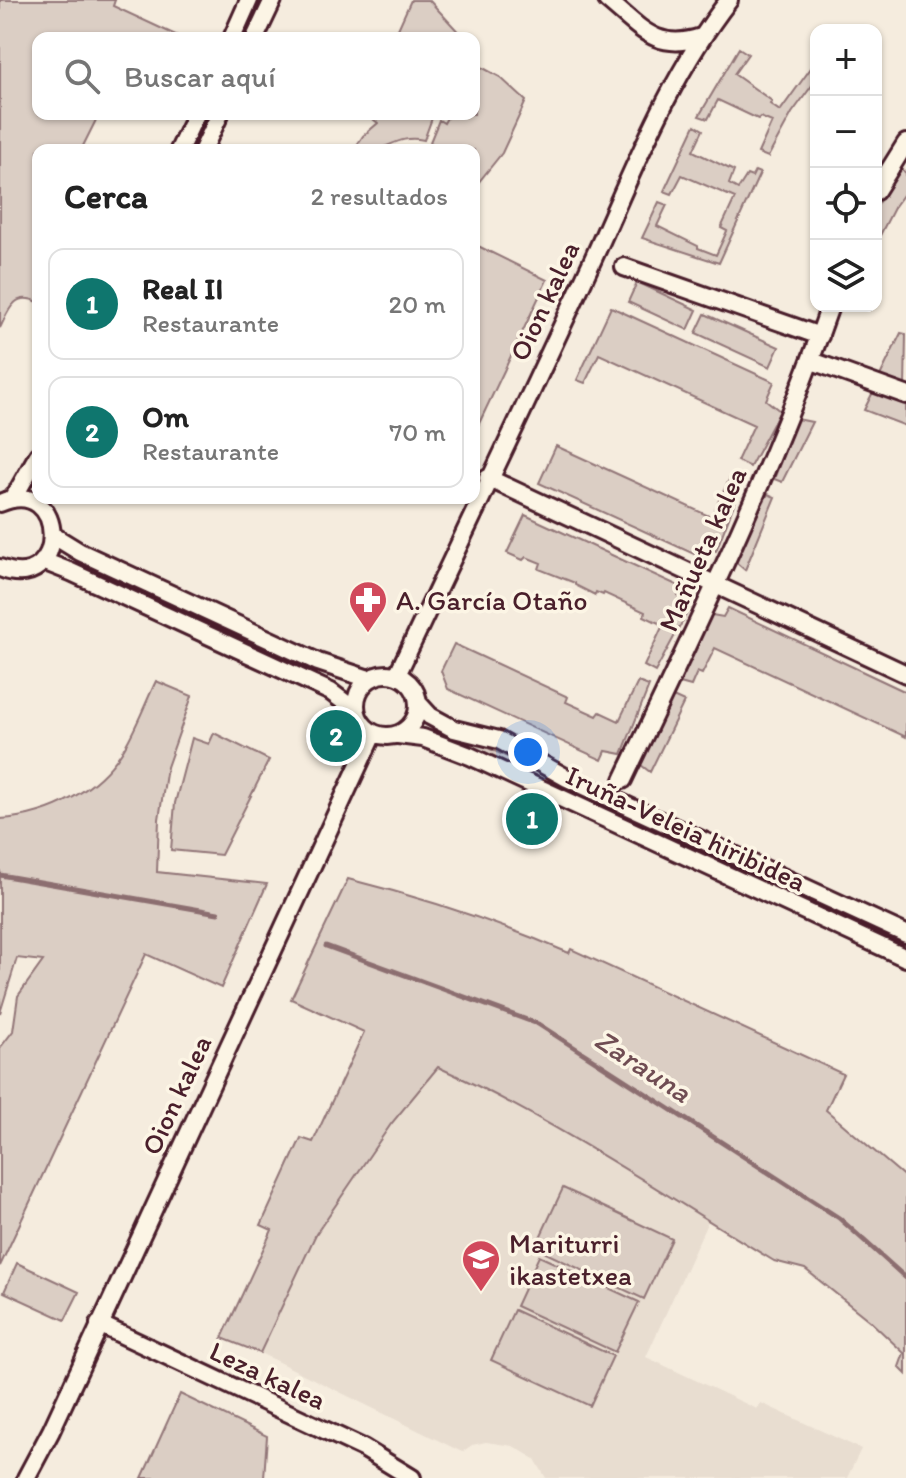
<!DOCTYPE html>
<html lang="es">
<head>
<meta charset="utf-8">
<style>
  :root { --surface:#fff; --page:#f6f6f6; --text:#222; --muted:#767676; --line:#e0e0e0; --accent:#0f766e }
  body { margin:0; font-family:Itim,sans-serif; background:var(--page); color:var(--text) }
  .controls { position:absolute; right:24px; top:24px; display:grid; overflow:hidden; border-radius:16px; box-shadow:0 2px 6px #0004 }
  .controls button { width:72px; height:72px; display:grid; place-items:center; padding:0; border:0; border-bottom:2px solid var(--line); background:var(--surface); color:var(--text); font:40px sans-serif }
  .you { position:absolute; left:528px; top:752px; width:28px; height:28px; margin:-20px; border:6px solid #fff; border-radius:50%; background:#1a73e8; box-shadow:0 0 0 12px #1a73e833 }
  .badge { display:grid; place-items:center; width:52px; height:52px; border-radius:50%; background:var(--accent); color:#fff; font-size:26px; font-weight:700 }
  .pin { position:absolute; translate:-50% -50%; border:4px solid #fff; box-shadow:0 2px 8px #0006 }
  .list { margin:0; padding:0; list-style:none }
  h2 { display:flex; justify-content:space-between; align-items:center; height:104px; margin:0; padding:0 32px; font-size:34px }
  h2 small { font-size:26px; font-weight:400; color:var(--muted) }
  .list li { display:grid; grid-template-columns:52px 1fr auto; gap:24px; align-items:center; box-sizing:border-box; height:112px; margin:0 16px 16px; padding:0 16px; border:2px solid var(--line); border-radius:16px }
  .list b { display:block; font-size:30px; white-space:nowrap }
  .list p { margin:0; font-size:26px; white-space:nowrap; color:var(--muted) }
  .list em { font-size:26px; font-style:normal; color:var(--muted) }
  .icon { flex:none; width:44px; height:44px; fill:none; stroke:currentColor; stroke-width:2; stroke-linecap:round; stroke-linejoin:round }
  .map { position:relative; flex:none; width:906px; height:1478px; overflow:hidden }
  .search { position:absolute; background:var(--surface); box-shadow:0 2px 6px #0004; left:32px; top:32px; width:448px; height:88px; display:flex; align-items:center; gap:20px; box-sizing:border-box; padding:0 28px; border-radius:16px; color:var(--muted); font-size:30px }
  .panel { position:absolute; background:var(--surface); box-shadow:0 2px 6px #0004; left:32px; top:144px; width:448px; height:360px; border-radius:16px }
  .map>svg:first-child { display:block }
  .built { fill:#e8ddd0 }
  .green { fill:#dbcec4; stroke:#927678; stroke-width:2 }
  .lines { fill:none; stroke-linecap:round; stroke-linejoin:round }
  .stream { stroke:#8c6e70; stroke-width:5 }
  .street-casing { stroke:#4a1f2b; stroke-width:22 }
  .street { stroke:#fcf5e5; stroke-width:16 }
  .labels { text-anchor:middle; stroke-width:7; stroke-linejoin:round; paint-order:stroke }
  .street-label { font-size:28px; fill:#4a1f2b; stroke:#fcf5e5 }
  .poi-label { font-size:28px; fill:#4a1f2b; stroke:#fcf5e5; text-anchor:start }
  .water-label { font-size:30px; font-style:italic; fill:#704d53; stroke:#fcf5e5 }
</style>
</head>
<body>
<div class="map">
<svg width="906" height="1478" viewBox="0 0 906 1478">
  <rect width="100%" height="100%" fill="#f5ecde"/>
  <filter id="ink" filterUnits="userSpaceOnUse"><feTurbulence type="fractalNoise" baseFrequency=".0125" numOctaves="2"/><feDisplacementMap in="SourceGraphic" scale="16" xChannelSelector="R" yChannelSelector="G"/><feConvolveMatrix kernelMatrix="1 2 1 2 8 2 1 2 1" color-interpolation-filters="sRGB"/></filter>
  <g filter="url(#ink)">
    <path class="built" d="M438,1067L481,1087L578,1140L708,1221L646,1357L757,1409L761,1403L861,1449L847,1478H546L535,1459L513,1446L486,1442L472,1445L462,1452L260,1353L316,1234L391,1124Z"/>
    <path class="green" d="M0,0H115L113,6L182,38H38V114H99L81,150H38V302C14,291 9,310 0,328Z
      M411,0H429L464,38H394Z
      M739,48L748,54L734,74L772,101L770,104L780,111L816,61V80L792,113L768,157L758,153L772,122L760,117L758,119L718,100L708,119L699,116Z
      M474,63L500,77L526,101L502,153L474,188V150H440L430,142L439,120L444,123L449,114H474Z
      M366,114H432V118L424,140C392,133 385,158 355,148L363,136L378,123Z
      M695,125L703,130L693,151L734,171L729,184L738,189L747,175L752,177L755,171L760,173L719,263L642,238L659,202L667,205L657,226L698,246V248L716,255L727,231L721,228L735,198L682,175L672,194L664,191Z
      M898,167L906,173V191L895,206L876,243V207Z
      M474,244L547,280L474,434Z
      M637,282L697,310L688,330L628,302Z
      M611,307L774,382L766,400L780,411L750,467L737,461L754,425L599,354L585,383L577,380Z
      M705,314L779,347L770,367L696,333Z
      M901,333L906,334L905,389L879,378Z
      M874,390L906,402V426L864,410Z
      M797,419L812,422L782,482L774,479Z
      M556,446L711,517L731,476L742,483L716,551L698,548L694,554L539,483Z
      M768,494L775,497L745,570L732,559Z
      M525,515L681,587L678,595L691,606L655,672L644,666L663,625L644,616L645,612L604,593L603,595L596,592L595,595L575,585V583L539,569L541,563L526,557L523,560L507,553Z
      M82,561L201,615L198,622L80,567Z
      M728,608L906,692V737L715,648L702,674L697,672L691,686L680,683L706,614L723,617Z
      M454,644L568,697L566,702L597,716L600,712L619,721L638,682L649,686L622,754L606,751L602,760L448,689L441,671Z
      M156,681L192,696L167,767L159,819L157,872L267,884L221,988L146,954L0,1266V1048L13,1031L18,996L43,961L17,958L0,1013V819C51,816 102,789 127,743C138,723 146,702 156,681Z
      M673,697L684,702L650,772L637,762Z
      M214,733L269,760L221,855L171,850L175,803L192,738L209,744Z
      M458,734L602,801L599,807L455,740Z
      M615,808L906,943V949L613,813Z
      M348,879C424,898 497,922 569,953L571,949L843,1074L826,1110L906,1178V1374L899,1367L904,1353L870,1321L805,1269L774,1261C664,1194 556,1121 438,1067L391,1124L316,1234L260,1353L222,1338L272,1230L261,1225L301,1138L313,1142L364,1032L291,999Z
      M563,1188L672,1239L644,1299L535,1248Z
      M539,1256L639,1302L615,1352L516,1306Z
      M17,1263L79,1292L65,1320L4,1292Z
      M514,1310L613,1356L590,1406L491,1360Z
      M180,1394L267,1436L264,1478H142Z"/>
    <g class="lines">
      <path class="stream" d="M0,875L218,913
        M326,946L538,1024L839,1218L906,1278"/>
      <defs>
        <path id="street" d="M607,0C640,27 656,52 701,37
          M232,38L249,0
          M255,38L273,0
          M179,150L196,114
          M203,150L220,114
          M876,191L906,143
          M624,267L820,336
          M812,361L906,395
          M488,478L906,674
          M13,499L38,455
          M0,503C68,473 70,596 0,568
          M54,536L80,552L318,662L369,679
          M43,561L71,572L331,692L356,711
          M356 705a31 31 0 1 1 62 0a31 31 0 1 1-62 0Z
          M397,675C463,536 530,397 594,257C634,169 669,77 729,0
          M419,704L430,716L454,729L499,740L567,778L906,934
          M398,735L423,738L470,756L906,958
          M623,780C697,625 773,469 830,306
          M99,1324L363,1448L412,1478
          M26,1478L51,1431L373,734"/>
      </defs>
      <use href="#street" class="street-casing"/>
      <use href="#street" class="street"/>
    </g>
  </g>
  <defs>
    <symbol id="pharmacy-pin" viewBox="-11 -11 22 30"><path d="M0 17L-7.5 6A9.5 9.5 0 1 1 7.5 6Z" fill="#d1495b" stroke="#fcf5e5"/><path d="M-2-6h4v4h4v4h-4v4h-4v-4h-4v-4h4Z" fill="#fff"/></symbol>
    <symbol id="school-pin" viewBox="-11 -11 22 30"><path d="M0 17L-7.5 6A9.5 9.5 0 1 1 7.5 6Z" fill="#d1495b" stroke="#fcf5e5"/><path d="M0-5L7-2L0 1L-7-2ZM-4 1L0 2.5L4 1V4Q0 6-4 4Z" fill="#fff"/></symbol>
  </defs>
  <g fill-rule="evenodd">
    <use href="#pharmacy-pin" x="346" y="578" width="44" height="60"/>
    <use href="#school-pin" x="459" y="1237" width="44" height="60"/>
  </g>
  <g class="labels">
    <g class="street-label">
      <text transform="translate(544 301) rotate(-65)" y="10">Oion kalea</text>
      <text transform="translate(702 549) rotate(-66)" y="10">Mañueta kalea</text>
      <text transform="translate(686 828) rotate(25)" y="10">Iruña-Veleia hiribidea</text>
      <text transform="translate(176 1095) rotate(-65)" y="10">Oion kalea</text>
      <text transform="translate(268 1375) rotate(25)" y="10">Leza kalea</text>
    </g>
    <g class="poi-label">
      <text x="396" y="610">A. García Otaño</text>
      <text x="509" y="1253">Mariturri<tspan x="509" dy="32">ikastetxea</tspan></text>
    </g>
    <g class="water-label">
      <text transform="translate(643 1066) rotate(33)" y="10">Zarauna</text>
    </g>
  </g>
</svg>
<div class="controls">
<button>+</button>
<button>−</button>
<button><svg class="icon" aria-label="locate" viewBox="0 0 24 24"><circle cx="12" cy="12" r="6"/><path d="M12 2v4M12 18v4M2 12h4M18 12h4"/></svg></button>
<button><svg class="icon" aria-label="layers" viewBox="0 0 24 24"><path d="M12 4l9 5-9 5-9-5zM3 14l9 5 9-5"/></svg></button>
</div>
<div class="you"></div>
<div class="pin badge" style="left:532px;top:819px">1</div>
<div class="pin badge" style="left:336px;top:736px">2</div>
<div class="search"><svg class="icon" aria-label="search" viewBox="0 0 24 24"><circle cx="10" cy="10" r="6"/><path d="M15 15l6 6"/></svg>Buscar aquí</div>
<section class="panel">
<h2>Cerca<small>2 resultados</small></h2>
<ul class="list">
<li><span class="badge">1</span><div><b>Real II</b><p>Restaurante</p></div><em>20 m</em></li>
<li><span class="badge">2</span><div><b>Om</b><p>Restaurante</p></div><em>70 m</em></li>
</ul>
</section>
</div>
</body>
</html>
